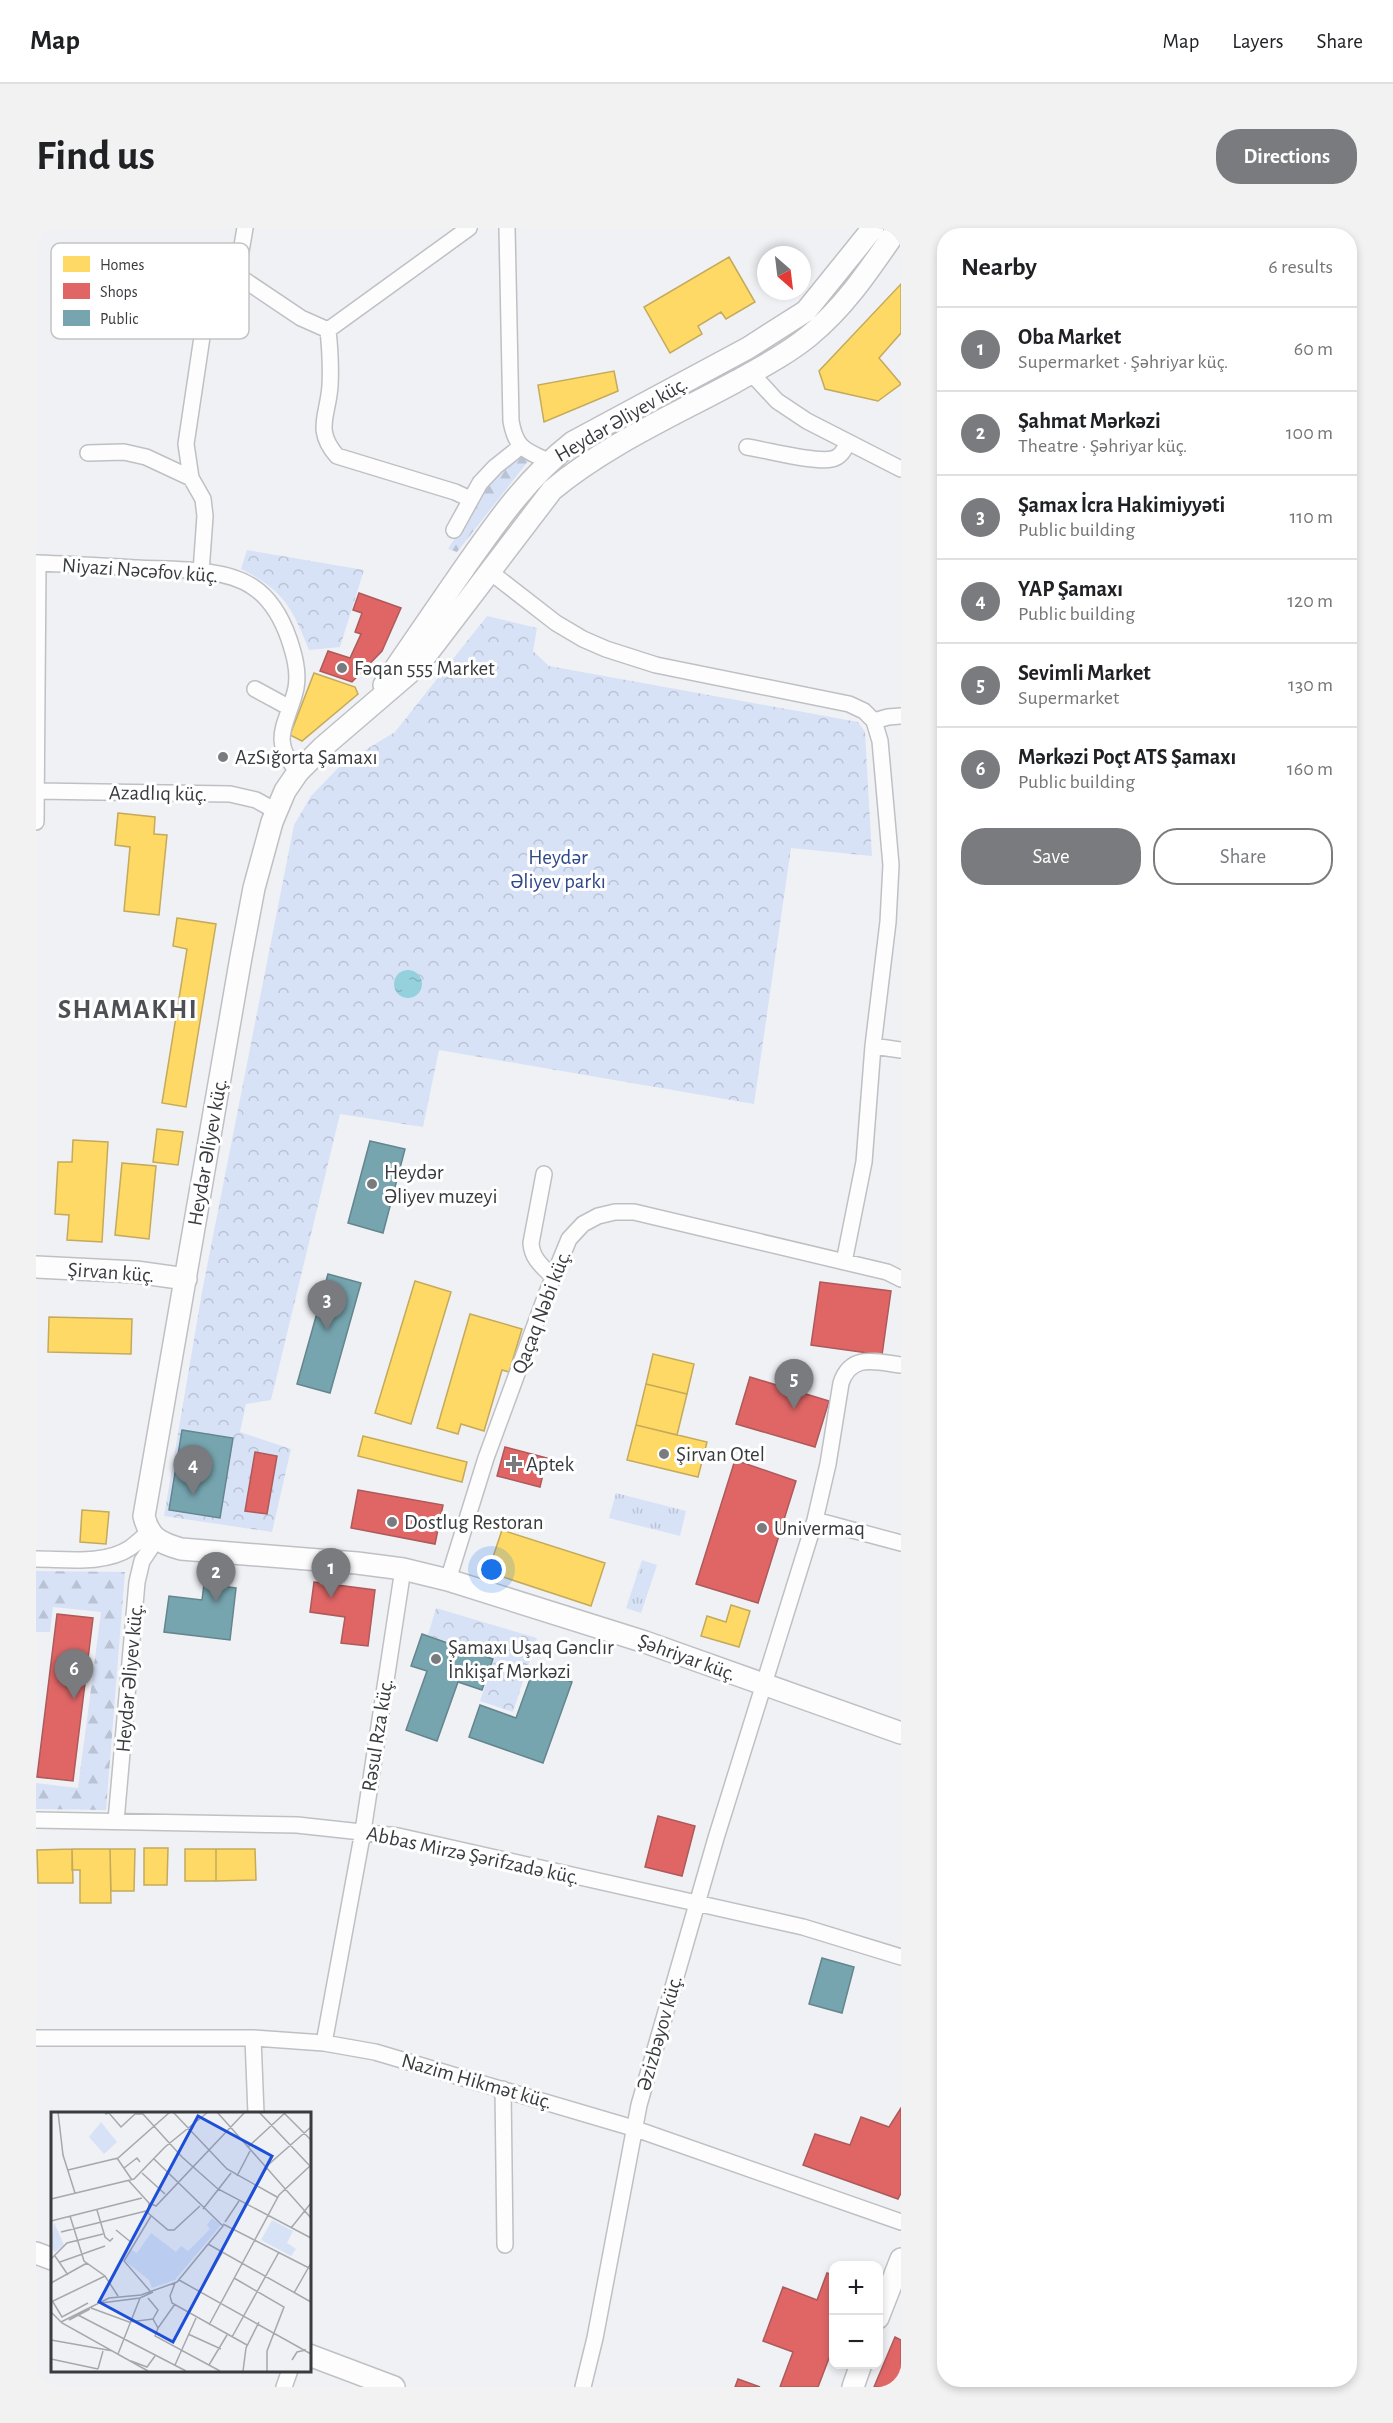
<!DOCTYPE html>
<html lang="en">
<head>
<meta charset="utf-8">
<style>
  :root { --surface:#fff; --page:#f2f2f2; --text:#202124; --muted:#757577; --line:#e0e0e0; --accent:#797b7e }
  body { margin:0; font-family:"Alegreya Sans",sans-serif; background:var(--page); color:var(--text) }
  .controls { position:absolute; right:18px; bottom:18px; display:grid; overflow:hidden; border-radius:12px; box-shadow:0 3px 9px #0003 }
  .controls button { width:54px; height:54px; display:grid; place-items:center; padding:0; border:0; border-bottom:2px solid var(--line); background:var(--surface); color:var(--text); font:30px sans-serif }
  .compass { position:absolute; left:721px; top:18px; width:54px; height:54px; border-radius:50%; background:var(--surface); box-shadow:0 3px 9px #0003; rotate:152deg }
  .you { position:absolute; left:456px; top:1342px; width:21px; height:21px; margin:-15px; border:4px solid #fff; border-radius:50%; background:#1a73e8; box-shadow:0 0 0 9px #1a73e833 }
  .badge { display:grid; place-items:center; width:39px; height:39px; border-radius:50%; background:var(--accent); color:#fff; font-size:20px; font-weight:700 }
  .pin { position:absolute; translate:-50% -50px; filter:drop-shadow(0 2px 3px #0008) }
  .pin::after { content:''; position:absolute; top:32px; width:21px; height:18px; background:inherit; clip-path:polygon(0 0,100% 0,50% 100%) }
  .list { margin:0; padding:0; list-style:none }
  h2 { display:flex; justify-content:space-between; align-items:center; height:78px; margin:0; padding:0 24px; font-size:26px }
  h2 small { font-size:20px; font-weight:400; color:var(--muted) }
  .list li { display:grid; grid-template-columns:39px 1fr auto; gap:18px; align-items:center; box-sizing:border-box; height:84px; padding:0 24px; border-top:2px solid var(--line) }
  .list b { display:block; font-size:22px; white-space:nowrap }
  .list p { margin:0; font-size:20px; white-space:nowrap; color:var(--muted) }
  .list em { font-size:20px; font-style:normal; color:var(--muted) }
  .actions { display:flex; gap:12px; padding:18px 24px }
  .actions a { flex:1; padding:14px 0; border:2px solid var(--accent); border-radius:24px; text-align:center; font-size:21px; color:var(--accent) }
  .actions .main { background:var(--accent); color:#fff }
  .map { position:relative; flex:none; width:865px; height:2159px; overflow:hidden; border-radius:24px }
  header { display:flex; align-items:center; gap:36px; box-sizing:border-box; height:84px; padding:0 30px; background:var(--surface); border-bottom:2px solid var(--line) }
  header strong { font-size:28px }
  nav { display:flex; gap:33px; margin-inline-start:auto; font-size:21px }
  .intro { display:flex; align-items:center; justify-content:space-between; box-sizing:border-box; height:144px; padding:0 36px }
  h1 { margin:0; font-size:42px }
  .button { padding:15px 27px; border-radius:24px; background:var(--accent); color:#fff; font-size:21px; font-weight:700 }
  main { display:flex; gap:36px; padding:0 36px }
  aside { flex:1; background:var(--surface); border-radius:24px; box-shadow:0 3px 9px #0003 }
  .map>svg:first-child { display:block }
  .grass { fill:url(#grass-tufts) }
  .forest { fill:url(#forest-firs) }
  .park { fill:url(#park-crowns) }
  .water { fill:url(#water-ripples) }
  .homes { fill:#ffd966; stroke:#c4aa5a; stroke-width:1.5 }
  .shops { fill:#e06666; stroke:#ae595a; stroke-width:1.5 }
  .public { fill:#76a5af; stroke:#64858d; stroke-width:1.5 }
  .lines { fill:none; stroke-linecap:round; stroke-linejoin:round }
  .street-casing { stroke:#bfc0c4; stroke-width:18 }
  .secondary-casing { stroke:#bfc0c4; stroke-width:24 }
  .street { stroke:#fdfdfe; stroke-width:15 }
  .secondary { stroke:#fdfdfe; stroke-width:21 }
  .poi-dot { fill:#797b7e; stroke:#fff; stroke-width:2 }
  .labels { text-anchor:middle; stroke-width:6; stroke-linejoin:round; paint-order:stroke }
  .street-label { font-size:21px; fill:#3a3b3e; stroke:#fff }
  .poi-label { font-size:21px; fill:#3a3b3e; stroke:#fff; text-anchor:start }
  .park-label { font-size:21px; fill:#2e488a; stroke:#fff }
  .district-label { font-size:27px; font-weight:bold; letter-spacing:1.5px; fill:#4e5056; stroke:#fff }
  .inset-road { fill:none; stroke:#a7a8ac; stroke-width:1.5 }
  .view { fill:#1d4ed8; fill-opacity:0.15; stroke:#1d4ed8; stroke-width:3 }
  .inset-edge { fill:none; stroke:#3a3b3e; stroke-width:3 }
  .key { fill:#fff; stroke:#c4c4c5; stroke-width:1.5 }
  .key-label { font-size:16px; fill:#3a3b3e }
</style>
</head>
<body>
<header>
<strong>Map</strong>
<nav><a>Map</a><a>Layers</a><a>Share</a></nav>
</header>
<div class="intro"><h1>Find us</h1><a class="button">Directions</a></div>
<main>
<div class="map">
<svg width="865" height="2159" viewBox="0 0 865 2159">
  <defs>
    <pattern id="grass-tufts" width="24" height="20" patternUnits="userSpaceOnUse" patternTransform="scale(1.5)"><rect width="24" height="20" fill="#d8e2f6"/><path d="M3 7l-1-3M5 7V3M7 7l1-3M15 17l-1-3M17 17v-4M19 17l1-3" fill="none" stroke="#bac3d4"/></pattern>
    <pattern id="forest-firs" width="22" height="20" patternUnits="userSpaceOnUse" patternTransform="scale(1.5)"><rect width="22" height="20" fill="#d8e2f6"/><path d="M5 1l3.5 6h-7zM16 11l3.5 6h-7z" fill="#bac3d4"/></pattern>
    <pattern id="park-crowns" width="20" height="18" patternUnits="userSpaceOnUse" patternTransform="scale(1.5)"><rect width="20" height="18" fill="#d8e2f6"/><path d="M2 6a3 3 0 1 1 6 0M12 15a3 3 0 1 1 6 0" fill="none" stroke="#bac3d4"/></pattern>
    <pattern id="water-ripples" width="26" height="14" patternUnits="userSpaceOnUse" patternTransform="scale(1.5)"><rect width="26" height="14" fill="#95d1dd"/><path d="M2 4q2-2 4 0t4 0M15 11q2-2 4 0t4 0" fill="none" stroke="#81b4bf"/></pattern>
  </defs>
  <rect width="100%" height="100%" fill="#eff1f5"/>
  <path class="grass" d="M580,1265L650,1283L644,1308L573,1290Z
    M606,1332L621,1337L605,1385L590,1380Z"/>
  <path class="forest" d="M482,226L493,232L421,324L412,321L454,255Z
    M0,1343L89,1344L70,1582L0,1581V1555L42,1560L65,1384L17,1379L14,1404H0Z"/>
  <path class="park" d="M211,322L328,342L304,419L273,422C256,379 247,362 205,341Z
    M451,388L501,400L497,423L513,438L822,494L829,504L836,628L755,620L718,876L403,822L387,899L304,886L235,1172L210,1176L204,1204L255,1221L236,1304L128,1288L166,1064L258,597L275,568L306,536L359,504Z
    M400,1380L501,1410L477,1484L444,1473L459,1430L392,1407Z"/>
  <path class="water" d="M358 756a14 14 0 1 1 28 0a14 14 0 1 1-28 0Z"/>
  <path class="homes" d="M693,29L719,74L690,91L685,84L662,98L666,106L634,125L608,79Z
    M865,56V105L843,130L865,156L842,173L789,161L783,143Z
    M578,143L582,163L508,194L502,157Z
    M278,445L319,459L322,466L266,513L254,507Z
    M82,585L119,589L118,606L131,607L123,687L88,683L94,619L79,617Z
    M141,690L180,696L150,879L126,875L151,721L137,718Z
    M121,901L147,904L142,937L117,934Z
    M37,912L72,914L66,1014L31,1012L33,987L19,986L22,934H36Z
    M86,935L120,938L113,1011L79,1007Z
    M379,1053L415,1064L375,1196L339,1185Z
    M434,1086L486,1101L473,1144L466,1142L448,1203L425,1196L422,1206L401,1200Z
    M13,1089L96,1091L95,1126L12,1124Z
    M617,1126L658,1136L651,1166L610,1156Z
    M610,1156L651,1166L641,1207L600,1197Z
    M600,1197L671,1214L662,1249L591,1232Z
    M327,1208L431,1234L426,1254L322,1228Z
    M46,1282L73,1284L70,1316L44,1314Z
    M466,1302L569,1335L555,1378L452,1344Z
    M695,1377L714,1383L703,1419L665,1408L671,1388L690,1394Z
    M108,1620H132L131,1657H108Z
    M36,1621H74L75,1675H44V1642H36Z
    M36,1621L37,1655H2L1,1622Z
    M74,1621H99L98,1663H75Z
    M149,1621H180V1653H149Z
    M180,1621H219L220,1652L180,1653Z"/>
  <path class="shops" d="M323,365L365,380L346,423L316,454L284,443L292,423L314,430L325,406L319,404L326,385L317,382Z
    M784,1054L855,1063L846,1127L775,1117Z
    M714,1149L793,1173L779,1219L700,1196Z
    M469,1219L511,1230L504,1259L461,1248Z
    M219,1224L241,1228L231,1286L209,1283Z
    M699,1232L760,1253L722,1375L660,1356Z
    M322,1262L407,1277L399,1316L315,1300Z
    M278,1354L339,1362L332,1418L305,1415L309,1389L274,1384Z
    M21,1386L57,1390L37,1553L1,1549Z
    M622,1588L659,1598L646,1648L609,1639Z
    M865,1880V1965L862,1971L767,1937L779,1906L814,1917L825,1889L853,1899Z
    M791,2045L798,2047V2117L782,2159H744L757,2124L727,2113L747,2059L781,2072Z
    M859,2109L865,2112V2159H838Z
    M702,2151L724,2159H699Z"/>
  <path class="public" d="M334,913L369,921L347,1005L312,995Z
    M292,1046L325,1055L294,1165L261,1156Z
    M146,1202L197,1210L184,1290L133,1282Z
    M168,1356L200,1360L194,1412L128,1404L133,1368L166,1372Z
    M386,1406L457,1431L446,1462L422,1454L401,1513L370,1502L391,1443L375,1438Z
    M498,1440L536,1454L507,1535L433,1509L444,1477L480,1490Z
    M786,1730L818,1739L806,1785L773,1776Z"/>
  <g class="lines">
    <defs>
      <path id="street" d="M209,0L201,47L265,90L292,102L433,0
        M471,0L475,193C480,221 489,222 512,233
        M292,102C294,121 295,139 294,158C292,188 278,202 301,228L419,264L434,271
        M715,145L741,173L771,193L865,241
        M711,219C731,222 779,235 796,231C805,229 808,222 812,214
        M52,225L88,224L110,229L155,250
        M418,302L444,255L459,239L484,219
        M0,335C34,336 67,338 101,340C135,342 188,339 217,359C235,371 246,391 253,411C258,426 263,443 260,460C252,497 232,510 262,544
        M453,343L520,395L547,411L570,421L620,437L813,476L828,483L838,493L844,513L855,637L852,694L837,818L828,934L808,1034
        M165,344L169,288L167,271L155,250L150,216L169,89L175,73L201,47
        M219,461L254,480
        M838,493L852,489L865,488
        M0,563L194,566L220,572L240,583
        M0,594L2,335
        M837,818L865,822
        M508,946L495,1015C496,1031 506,1038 517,1049
        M779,1292L865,1315
        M0,1331C30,1331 68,1337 94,1320C101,1315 107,1309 113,1304
        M412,1352L450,1230L510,1067L533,1011L547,996L562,988L579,984H598L851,1044L865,1051
        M0,1592L261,1597L362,1608L767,1699L865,1729
        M80,1593L101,1354L106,1333L120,1312
        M0,1810H217L288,1815L339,1824L597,1900L865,1994
        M217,1810L220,1886
        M288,1815L327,1603L367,1341
        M467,1861L469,2017
        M248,2159L254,2142
        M547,2159L559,2110L603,1877L680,1610L779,1292L792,1236L805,1155C815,1125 840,1134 865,1137"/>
      <path id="secondary" d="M862,0C835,39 810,78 773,108C751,126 724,140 699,154C638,187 570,217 516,262L391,426L372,446L287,519L262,544L249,563L236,594L218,660L205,729L108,1288C113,1310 124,1315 145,1321L321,1335L367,1341L412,1352L609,1414L865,1505
        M348,457C375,417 402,378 429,339C462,292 491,250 537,214L712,120L770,83L837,0
        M0,1039L100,1044L150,1051
        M0,2025L16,2031
        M842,2090L865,2031
        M273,2127L358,2159
        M817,2159L825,2136"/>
    </defs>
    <use href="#street" class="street-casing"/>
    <use href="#secondary" class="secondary-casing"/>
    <use href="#street" class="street"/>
    <use href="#secondary" class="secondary"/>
  </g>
  <g class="poi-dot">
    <circle cx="306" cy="440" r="6"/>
    <circle cx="187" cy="529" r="6"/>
    <circle cx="336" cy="956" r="6"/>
    <circle cx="628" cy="1226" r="6"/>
    <path d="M475 1227h6v6h6v6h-6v6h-6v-6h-6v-6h6z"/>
    <circle cx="356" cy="1294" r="6"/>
    <circle cx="726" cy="1300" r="6"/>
    <circle cx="400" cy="1431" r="6"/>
  </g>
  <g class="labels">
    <g class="street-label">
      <text transform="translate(585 191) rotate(-30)" y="7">Heydər Əliyev küç.</text>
      <text transform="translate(104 342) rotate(4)" y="7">Niyazi Nəcəfov küç.</text>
      <text transform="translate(122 565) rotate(1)" y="7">Azadlıq küç.</text>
      <text transform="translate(171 924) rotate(-80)" y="7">Heydər Əliyev küç.</text>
      <text transform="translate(75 1044) rotate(4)" y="7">Şirvan küç.</text>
      <text transform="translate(505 1084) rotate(-69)" y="7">Qaçaq Nəbi küç.</text>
      <text transform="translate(651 1429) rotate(20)" y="7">Şəhriyar küç.</text>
      <text transform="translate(93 1450) rotate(-85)" y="7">Heydər Əliyev küç.</text>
      <text transform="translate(341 1507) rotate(-81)" y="7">Rəsul Rza küç.</text>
      <text transform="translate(437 1627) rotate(12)" y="7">Abbas Mirzə Şərifzadə küç.</text>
      <text transform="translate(623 1805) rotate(-74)" y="7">Əzizbəyov küç.</text>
      <text transform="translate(441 1853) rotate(16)" y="7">Nazim Hikmət küç.</text>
    </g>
    <g class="poi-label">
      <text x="318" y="447">Fəqan 555 Market</text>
      <text x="199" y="536">AzSığorta Şamaxı</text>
      <text x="348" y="951">Heydər<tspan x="348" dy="24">Əliyev muzeyi</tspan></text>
      <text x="640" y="1233">Şirvan Otel</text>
      <text x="490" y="1243">Aptek</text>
      <text x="368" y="1301">Dostlug Restoran</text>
      <text x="738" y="1307">Univermaq</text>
      <text x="412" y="1426">Şamaxı Uşaq Gənclır<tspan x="412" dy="24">İnkişaf Mərkəzi</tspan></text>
    </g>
    <g class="park-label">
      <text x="522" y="636">Heydər<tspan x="522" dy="24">Əliyev parkı</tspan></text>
    </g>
    <g class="district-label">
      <text x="92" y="790">SHAMAKHI</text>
    </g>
  </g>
  <g transform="translate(15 1884)">
    <rect width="260" height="260" fill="#eff1f5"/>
    <path d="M50,10L66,30L53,42L38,25Z" fill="#d8e2f6"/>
    <path d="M161,106L170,113L124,168L101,176L98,168L74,149L79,137L86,141L100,121L125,140L130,134L137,139L159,117L156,113ZM221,108L242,119L236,131L245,137L240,144L210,128ZM3,110L13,133L4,140L0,135Z" fill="#d8e2f6"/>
    <path class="inset-road" d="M7,0L12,43L24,81M122,0L176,57L226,85M166,0L260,106M208,0L258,53M232,0L260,28M54,2L58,1L70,15L84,2H92L131,45L167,77L260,126M197,35L235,0M66,46L81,68M73,56L86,46L89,50M17,58L67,46L119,0M91,61L114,82M186,64L199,39M78,69L98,91L97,101L117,118H123L149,94M0,87L83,67L114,35L157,0M98,91L105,94L194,0M196,93L217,53L260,15M152,97L180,61M46,98L54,125L59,129L62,126M19,104L33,149L54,164L67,184M0,109L91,86M174,110L188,89M172,112L260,157M240,116L260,91M65,118L81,131M10,120L95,99M157,132L260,190M4,144L17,163M0,147L16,131L52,122M9,150L54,134M183,166L233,195L216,239V259M128,168L260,242M0,171L36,151M124,171L119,184L121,191L196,233M99,179L73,149L100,104M243,181L260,151M97,186L107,198L102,207M0,190L54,164M2,190L11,205L37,191M50,191L89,186L102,180M40,196L78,210L102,207L107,216L104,224L169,259M0,200L11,211L97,259M137,201L171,141M27,203L135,259M18,208L39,197M10,210L58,186L90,183L126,170L172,114L103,47M158,213L228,83L260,53M107,216L124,192M137,222L170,237M181,225L228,140M0,228L62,239M67,242L89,186M0,247L47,257M241,248L246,240L255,238M80,249L96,255L104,244M124,253L145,206M158,253L176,223M47,257L52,239M192,259L195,236L208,210"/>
    <path class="view" d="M147,4L221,44L122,230L48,190Z"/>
    <rect width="260" height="260" class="inset-edge"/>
  </g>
  <rect x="15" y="15" width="198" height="96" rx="9" class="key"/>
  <rect x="27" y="28" width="27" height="16" fill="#ffd966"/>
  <rect x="27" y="55" width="27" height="16" fill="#e06666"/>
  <rect x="27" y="82" width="27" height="16" fill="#76a5af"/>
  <g class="key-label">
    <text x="64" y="42">Homes</text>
    <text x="64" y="69">Shops</text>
    <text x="64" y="96">Public</text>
  </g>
</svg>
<div class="controls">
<button>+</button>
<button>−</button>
</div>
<svg class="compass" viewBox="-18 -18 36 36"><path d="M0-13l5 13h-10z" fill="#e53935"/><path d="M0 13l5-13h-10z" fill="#757577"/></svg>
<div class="you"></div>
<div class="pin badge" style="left:295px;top:1370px">1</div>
<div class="pin badge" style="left:180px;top:1374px">2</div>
<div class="pin badge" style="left:291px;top:1102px">3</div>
<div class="pin badge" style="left:157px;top:1267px">4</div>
<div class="pin badge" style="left:758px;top:1181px">5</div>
<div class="pin badge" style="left:38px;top:1471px">6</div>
</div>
<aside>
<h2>Nearby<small>6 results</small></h2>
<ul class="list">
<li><span class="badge">1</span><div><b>Oba Market</b><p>Supermarket · Şəhriyar küç.</p></div><em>60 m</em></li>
<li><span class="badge">2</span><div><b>Şahmat Mərkəzi</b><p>Theatre · Şəhriyar küç.</p></div><em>100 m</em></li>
<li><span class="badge">3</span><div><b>Şamax İcra Hakimiyyəti</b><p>Public building</p></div><em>110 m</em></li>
<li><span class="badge">4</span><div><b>YAP Şamaxı</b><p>Public building</p></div><em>120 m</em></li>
<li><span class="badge">5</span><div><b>Sevimli Market</b><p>Supermarket</p></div><em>130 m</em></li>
<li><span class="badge">6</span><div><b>Mərkəzi Poçt ATS Şamaxı</b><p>Public building</p></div><em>160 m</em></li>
</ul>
<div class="actions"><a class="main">Save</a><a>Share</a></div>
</aside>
</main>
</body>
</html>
